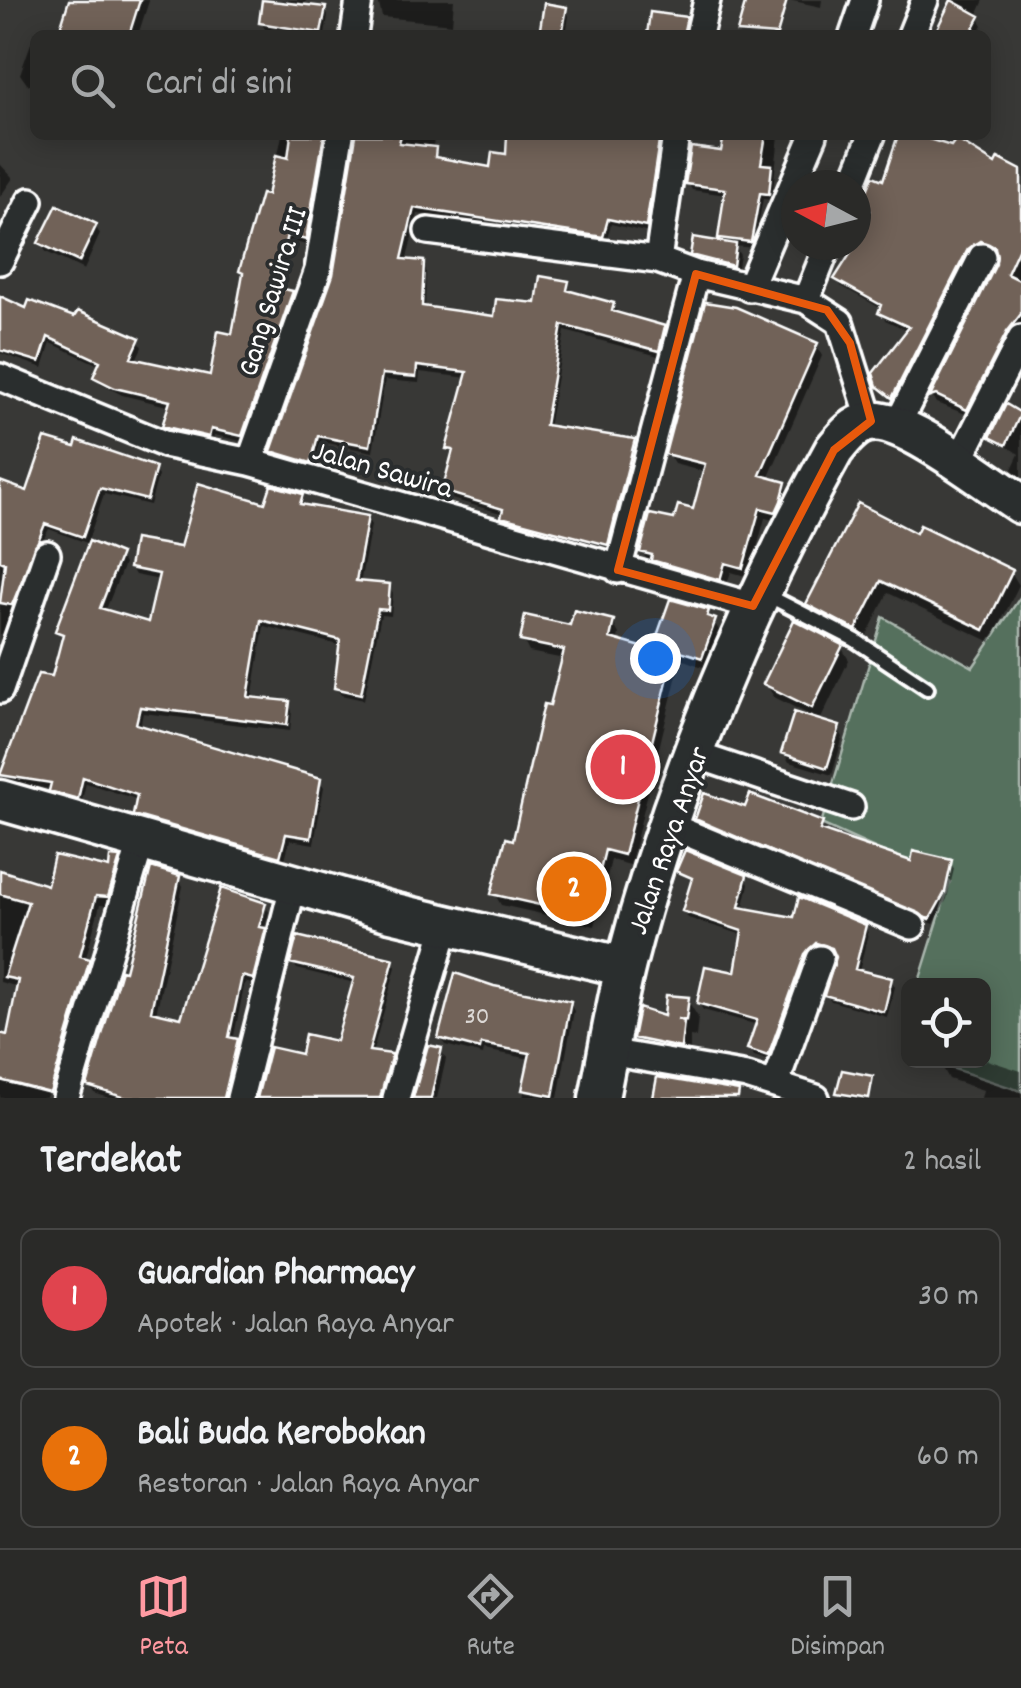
<!DOCTYPE html>
<html lang="id">
<head>
<meta charset="utf-8">
<style>
  :root { --surface:#2a2a28; --page:#363634; --text:#f1f3f6; --muted:#a5a7a8; --line:#464645; --accent:#ff9aa2 }
  body { margin:0; font-family:Dekko,sans-serif; background:var(--page); color:var(--text) }
  .controls { position:absolute; right:30px; bottom:30px; display:grid; overflow:hidden; border-radius:15px; box-shadow:0 5px 25px #0003 }
  .controls button { width:90px; height:90px; display:grid; place-items:center; padding:0; border:0; border-bottom:2px solid var(--line); background:var(--surface); color:var(--text); font:50px sans-serif }
  .compass { position:absolute; left:781px; top:170px; width:90px; height:90px; border-radius:50%; background:var(--surface); box-shadow:0 5px 25px #0003; rotate:277deg }
  .you { position:absolute; left:655px; top:658px; width:35px; height:35px; margin:-25px; border:8px solid #fff; border-radius:50%; background:#1a73e8; box-shadow:0 0 0 15px #1a73e833 }
  .badge { display:grid; place-items:center; width:65px; height:65px; border-radius:50%; background:var(--accent); color:#fff; font-size:32px; font-weight:700 }
  .pin { position:absolute; translate:-50% -50%; border:5px solid #fff; box-shadow:0 2px 10px #0006 }
  .list { margin:0; padding:0; list-style:none }
  h2 { display:flex; justify-content:space-between; align-items:center; height:130px; margin:0; padding:0 40px; font-size:42px }
  h2 small { font-size:32px; font-weight:400; color:var(--muted) }
  .list li { display:grid; grid-template-columns:65px 1fr auto; gap:30px; align-items:center; box-sizing:border-box; height:140px; margin:0 20px 20px; padding:0 20px; border:2px solid var(--line); border-radius:15px }
  .list b { display:block; font-size:38px; white-space:nowrap }
  .list p { margin:0; font-size:32px; white-space:nowrap; color:var(--muted) }
  .list em { font-size:32px; font-style:normal; color:var(--muted) }
  .icon { flex:none; width:55px; height:55px; fill:none; stroke:currentColor; stroke-width:2; stroke-linecap:round; stroke-linejoin:round }
  .map { position:relative; flex:none; width:1021px; height:1098px; overflow:hidden }
  .search { position:absolute; background:var(--surface); box-shadow:0 5px 25px #0003; left:30px; right:30px; top:30px; height:110px; display:flex; align-items:center; gap:25px; box-sizing:border-box; padding:0 35px; border-radius:15px; color:var(--muted); font-size:38px }
  .sheet { height:450px; background:var(--surface) }
  nav { display:flex; justify-content:space-around; align-items:center; box-sizing:border-box; height:140px; border-top:2px solid var(--line); background:var(--surface); font-size:28px; color:var(--muted) }
  nav a { display:grid; justify-items:center; gap:5px }
  nav .on { color:var(--accent) }
  .map>svg:first-child { display:block }
  .green { fill:#556f5d; stroke:#aab7ae; stroke-width:2.5 }
  .shadow { fill:#0007 }
  .building { fill:#716258; stroke:#fff; stroke-width:2.5 }
  .lines { fill:none; stroke-linecap:round; stroke-linejoin:round }
  .lane-casing { stroke:#fff; stroke-width:20 }
  .street-casing { stroke:#fff; stroke-width:32 }
  .secondary-casing { stroke:#fff; stroke-width:45 }
  .lane { stroke:#2a2d2e; stroke-width:12 }
  .street { stroke:#2a2d2e; stroke-width:25 }
  .secondary { stroke:#2a2d2e; stroke-width:38 }
  .marked { fill:none; stroke:#e8590c; stroke-width:8; stroke-linejoin:round }
  .labels { text-anchor:middle; stroke-width:8; stroke-linejoin:round; paint-order:stroke }
  .number-label { font-size:25px; fill:#dcd8d5 }
  .street-label { font-size:30px; fill:#fff; stroke:#2a2d2e }
</style>
</head>
<body>
<div class="map">
<svg width="1021" height="1098" viewBox="0 0 1021 1098">
  <rect width="100%" height="100%" fill="#383836"/>
  <filter id="ink" filterUnits="userSpaceOnUse"><feTurbulence type="fractalNoise" baseFrequency=".01" numOctaves="2"/><feDisplacementMap in="SourceGraphic" scale="20" xChannelSelector="R" yChannelSelector="G"/><feConvolveMatrix kernelMatrix="1 2 1 2 8 2 1 2 1" color-interpolation-filters="sRGB"/></filter>
  <g filter="url(#ink)">
    <path class="green" d="M1021,596V1091L930,1061L984,1060V986L918,985L950,882L821,824L883,617L973,667Z"/>
    <path class="shadow" d="M72,0H149V1L138,35H60Z
      M265,0H306L305,6L324,9L328,16L325,35H282L265,29L261,22Z
      M378,0H454L452,24L382,17Z
      M789,0H822L821,7Z
      M953,0H984L977,16L983,25L977,35H936Z
      M565,9L569,16L566,35H542Z
      M741,27L777,32L779,35H739Z
      M35,32L43,35H35V87L27,84L20,74Z
      M282,135H331L310,246L291,241L278,290L292,293L296,300L245,442L214,435L212,443L169,432L165,425L171,407L122,395L100,383L96,376L101,366L51,343L43,368L0,353V298L48,319L138,340L142,347L135,362L211,378L234,337L245,277L242,271L269,198Z
      M358,135H434L433,149L438,160L492,170L508,157L510,135H667L649,233L611,224L606,243L418,214L406,262L422,263L426,270L425,309L496,319L538,305L567,283L571,293L664,328L668,336L662,357L565,331L548,428L634,441L638,448L611,551L507,524L504,514L448,498L444,491L454,456L449,448L468,378L420,372L419,383L385,380L373,452L322,442L315,468L278,458L274,451L336,273Z
      M726,135H779L772,200L763,199L754,248L734,246L740,255L737,273L698,263L693,254L725,245L720,237L726,195L692,190L688,183L723,154Z
      M901,135H945L996,168L1021,172V330L971,416L936,403L932,396L999,264L997,250H978L897,404L879,385L909,331L885,320L882,309L841,286L837,279L871,216L863,207L885,183Z
      M0,164L13,178L0,197Z
      M95,226L100,234L84,270L46,252L41,243Z
      M816,345L822,356L768,479L784,484L790,495L782,522L765,518L749,577L731,572L725,589L660,570L648,562L642,552L676,522L695,512L705,472L674,464L668,454Z
      M1007,407L1021,414V478L1012,469L1019,454L992,437Z
      M154,469L158,476L150,505L104,494L87,543L49,529L34,556L0,656V484L28,494Z
      M301,496L304,507L367,518L371,525L360,584L389,587L393,594L391,616L381,615L364,700L341,695L336,687L342,646L264,626L252,700L288,704L292,711L290,731L143,713L140,728L319,780L324,787L314,844L290,840L284,863L140,822L135,814L139,800L86,783L81,805L56,798L51,789L6,782L2,775L54,679L64,639L58,630L119,556L124,564L105,612L150,625L160,580L135,575L131,568L182,550L267,506Z
      M918,537L1011,572L1019,585L991,642L888,593L864,641L817,617L809,604Z
      M707,612L721,633L708,669L681,659L630,865L611,860L595,926L501,905L494,893L515,843L564,659L529,652L523,640L613,623L619,634L617,643L653,653Z
      M841,647L849,660L819,723L838,729L843,737L832,775L789,762L784,753L818,719L774,697L766,684Z
      M747,810L821,824L823,834L913,864L951,863L954,869L947,899L934,924L702,825L698,818Z
      M118,860L123,869L113,906L100,905L85,961L90,965H85L46,1098H0V1036L9,1038L19,987L0,982V872L49,888L111,872Z
      M153,870L178,878L183,886L156,1014L183,1021L222,891L265,905L252,938L257,939L267,909L269,912L264,930L269,938L257,986L245,982L233,1041L241,1049L229,1098H109L94,1093L89,1085L122,973L127,974Z
      M679,871L745,877L749,884L743,910L865,927L868,933L859,972L891,980L895,987L887,1017L831,1001L827,995L838,964L836,954L830,949L813,952L771,1061L754,1056L750,1049L758,1025L703,1010L699,1003L737,975L743,935L688,918L684,911L694,882Z
      M392,961L396,967L372,1054L390,1056L394,1062L385,1092L328,1084L324,1098H259L271,1050L303,1057L338,1044L355,983L297,969L293,963Z
      M91,966L94,971L56,1098H52Z
      M493,988L569,1003L574,1011L558,1098H523L531,1059L484,1050L483,1055L445,1045L440,1038Z
      M687,999L698,1017L696,1037L690,1036V1065L646,1055L636,1037Z
      M430,1048L440,1050L446,1059L437,1098H413Z
      M984,1059L1021,1071V1098H981L983,1090L949,1079L944,1070L946,1060Z
      M872,1079L870,1098H848L839,1093Z"/>
    <path class="building" d="M69,0H140L129,35H58Z
      M262,0L326,7L321,33L259,23Z
      M746,0H787L777,35L737,32Z
      M951,0L980,16L970,35H934Z
      M544,3L567,7L562,35H539Z
      M650,12L687,17L683,35H647Z
      M291,135H324L306,240L287,235L274,287L293,291L242,436L211,429L209,437L162,426L170,401L115,388L93,377L100,361L48,337L40,362L0,350V296L26,308L29,300L74,317L78,311L140,338L131,358L210,375L218,331L232,334L243,273L239,271L261,194L267,195L276,155L288,158Z
      M356,135H401L399,143L436,147L435,157L490,167L492,152L506,154L507,135H660L646,227L608,219L603,237L414,208L402,259L424,261L422,306L494,316L496,299L536,303L540,276L569,281L567,290L614,303L612,311L665,326L659,351L562,325L545,425L635,439L608,545L501,517L503,509L442,491L453,450L446,449L467,372L417,366L416,377L382,374L370,446L318,436L311,463L271,451L333,275Z
      M724,135H766L761,164L772,165L769,194L760,193L751,242L718,238L725,189L685,184L691,147L721,151Z
      M898,135H916L951,146L956,139L995,164L998,158L1021,170V243L1007,274L1021,281V314L1007,332L967,410L936,395L930,397L996,264L995,247L980,241L968,249L892,398L877,386L873,373L909,327L878,313L881,305L834,279L856,245L870,211L861,208L866,193L873,176L883,180Z
      M57,205L97,224L79,262L38,243Z
      M693,237L736,244L733,266L690,255Z
      M705,302L736,307L818,343L760,475L786,482L781,501L776,512L760,508L743,568L725,563L720,580L651,560L652,555L640,552L650,514L674,519L678,505L693,509L705,464L665,454Z
      M1006,404L1021,413L1006,445L990,437Z
      M45,438L75,447L77,440L156,467L147,500L100,488L83,537L45,524L12,605L0,603L5,563L0,561V481L27,491Z
      M198,483L265,503L271,485L303,494L300,504L368,516L356,581L390,584L388,610L378,609L361,694L334,688L340,640L261,620L248,697L290,701L287,725L140,707L136,724L321,778L311,838L286,834L280,857L133,815L137,795L83,777L78,799L49,791L51,783L0,775L38,674L52,676L63,634L55,631L89,541L121,554L100,608L148,622L159,574L129,568L134,539L180,547Z
      M858,503L916,533L920,525L1013,570L984,630L881,581L856,630L806,604Z
      M670,599L709,610L707,616L716,619L702,658L675,649L624,855L605,850L589,916L491,894L506,838L513,840L544,704L550,705L564,650L520,641L525,615L570,625L574,610L614,620L610,638L652,650Z
      M794,620L843,645L812,708L763,684Z
      M794,712L840,726L827,768L781,753Z
      M704,793L745,807L750,794L823,822L820,830L911,861L913,851L952,860L945,892L930,919L926,918L695,819Z
      M685,850L747,875L739,907L794,917L799,897L866,925L855,969L892,978L884,1012L824,995L836,957L832,948L816,943L805,954L768,1056L747,1049L757,1020L697,1003L705,966L735,972L742,931L682,911L692,878L676,871Z
      M54,855L109,868L110,857L120,858L108,897L96,896L80,956L90,959L50,1093L0,1080V1033L7,1035L18,980L4,977L28,902L0,894V870L47,885Z
      M151,867L180,876L151,1011L181,1018L221,888L266,903L259,927L266,928L253,979L242,976L229,1037L238,1039L224,1098H126L87,1086L121,970L125,971Z
      M297,936L394,959L369,1051L392,1054L380,1098H257L270,1047L301,1054L305,1034L336,1041L354,978L290,963Z
      M455,973L494,986L571,1001L553,1096L522,1090L530,1053L481,1044L480,1049L438,1038Z
      M666,995L689,997L686,1020L677,1019L684,1021L681,1048L633,1038L639,1008L664,1016Z
      M428,1045L442,1048L431,1098H413Z
      M842,1070L873,1076L869,1098L836,1093Z
      M657,1077L739,1091L738,1098H653Z"/>
    <g class="lines">
      <defs>
        <path id="lane" d="M765,594L855,640L927,688"/>
        <path id="street" d="M354,35L359,0
          M699,35L707,0
          M853,35L865,0
          M911,35L925,0
          M852,185L872,135
          M428,231L658,260L696,274L806,300L840,322L871,421
          M658,260L676,135
          M0,261L30,201
          M749,288L814,135
          M806,300L828,245
          M0,377L164,444L250,462L753,606
          M896,427L982,257
          M250,462L318,270L340,135
          M958,463L1021,339
          M618,570L696,274
          M0,690L47,554
          M696,755L851,807
          M668,825L912,926
          M608,1052L747,1076L816,1098
          M775,1085L820,959
          M66,1098L142,839
          M240,1098L294,882
          M396,1098L446,926"/>
        <path id="secondary" d="M0,800L391,912L625,967
          M599,1098C608,1053 615,1008 626,964C671,788 746,608 834,450C843,439 854,424 870,422C905,416 990,485 1021,504"/>
      </defs>
      <use href="#lane" class="lane-casing"/>
      <use href="#street" class="street-casing"/>
      <use href="#secondary" class="secondary-casing"/>
      <use href="#lane" class="lane"/>
      <use href="#street" class="street"/>
      <use href="#secondary" class="secondary"/>
    </g>
  </g>
  <path class="marked" d="M696,274L827,310L850,343L871,421L834,450L753,606L618,570Z"/>
  <g class="labels">
    <g class="number-label">
      <text x="477" y="1023">30</text>
    </g>
    <g class="street-label">
      <text transform="translate(271 291) rotate(-73)" y="10">Gang Sawira III</text>
      <text transform="translate(383 468) rotate(16)" y="10">Jalan Sawira</text>
      <text transform="translate(667 840) rotate(-71)" y="10">Jalan Raya Anyar</text>
    </g>
  </g>
</svg>
<div class="controls">
<button><svg class="icon" aria-label="locate" viewBox="0 0 24 24"><circle cx="12" cy="12" r="6"/><path d="M12 2v4M12 18v4M2 12h4M18 12h4"/></svg></button>
</div>
<svg class="compass" viewBox="-18 -18 36 36"><path d="M0-13l5 13h-10z" fill="#e53935"/><path d="M0 13l5-13h-10z" fill="#a5a7a8"/></svg>
<div class="you"></div>
<div class="pin badge" style="left:623px;top:767px;background:#e0444e">1</div>
<div class="pin badge" style="left:574px;top:889px;background:#e8710a">2</div>
<div class="search"><svg class="icon" aria-label="search" viewBox="0 0 24 24"><circle cx="10" cy="10" r="6"/><path d="M15 15l6 6"/></svg>Cari di sini</div>
</div>
<section class="sheet">
<h2>Terdekat<small>2 hasil</small></h2>
<ul class="list">
<li><span class="badge" style="background:#e0444e">1</span><div><b>Guardian Pharmacy</b><p>Apotek · Jalan Raya Anyar</p></div><em>30 m</em></li>
<li><span class="badge" style="background:#e8710a">2</span><div><b>Bali Buda Kerobokan</b><p>Restoran · Jalan Raya Anyar</p></div><em>60 m</em></li>
</ul>
</section>
<nav>
<a class="on"><svg class="icon" aria-label="map" viewBox="0 0 24 24"><path d="M3 6l6-2 6 2 6-2v14l-6 2-6-2-6 2zM9 4v14M15 6v14"/></svg>Peta</a>
<a><svg class="icon" aria-label="directions" viewBox="0 0 24 24"><path d="M12 3l9 9-9 9-9-9zM9 14v-3h6M13 9l2 2-2 2"/></svg>Rute</a>
<a><svg class="icon" aria-label="saved" viewBox="0 0 24 24"><path d="M7 4h10v16l-5-4-5 4z"/></svg>Disimpan</a>
</nav>
</body>
</html>
